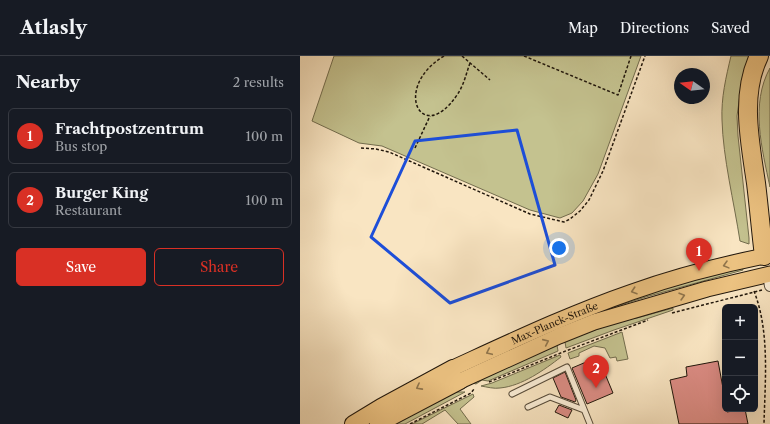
<!DOCTYPE html>
<html lang="en">
<head>
<meta charset="utf-8">
<style>
  :root { --surface:#171b24; --page:#20242c; --text:#f1f3f6; --muted:#9ea1a6; --line:#363941; --accent:#d93025 }
  body { margin:0; font-family:"Libre Caslon Text",serif; background:var(--page); color:var(--text) }
  .controls { position:absolute; right:12px; bottom:12px; display:grid; overflow:hidden; border-radius:6px; box-shadow:0 4px 16px #0002 }
  .controls button { width:36px; height:36px; display:grid; place-items:center; padding:0; border:0; border-bottom:1px solid var(--line); background:var(--surface); color:var(--text); font:20px sans-serif }
  .compass { position:absolute; left:374px; top:12px; width:36px; height:36px; border-radius:50%; background:var(--surface); box-shadow:0 4px 16px #0002; rotate:284deg }
  .you { position:absolute; left:259px; top:192px; width:14px; height:14px; margin:-10px; border:3px solid #fff; border-radius:50%; background:#1a73e8; box-shadow:0 0 0 6px #1a73e833 }
  .badge { display:grid; place-items:center; width:26px; height:26px; border-radius:50%; background:var(--accent); color:#fff; font-size:13px; font-weight:700 }
  .pin { position:absolute; translate:-50% -33px; filter:drop-shadow(0 1px 2px #0008) }
  .pin::after { content:''; position:absolute; top:21px; width:14px; height:12px; background:inherit; clip-path:polygon(0 0,100% 0,50% 100%) }
  .list { margin:0; padding:0; list-style:none }
  h2 { display:flex; justify-content:space-between; align-items:center; height:52px; margin:0; padding:0 16px; font-size:17px }
  h2 small { font-size:13px; font-weight:400; color:var(--muted) }
  .list li { display:grid; grid-template-columns:26px 1fr auto; gap:12px; align-items:center; box-sizing:border-box; height:56px; margin:0 8px 8px; padding:0 8px; border:1px solid var(--line); border-radius:6px }
  .list b { display:block; font-size:15px; white-space:nowrap }
  .list p { margin:0; font-size:13px; white-space:nowrap; color:var(--muted) }
  .list em { font-size:13px; font-style:normal; color:var(--muted) }
  .actions { display:flex; gap:8px; padding:12px 16px }
  .actions a { flex:1; padding:9px 0; border:1px solid var(--accent); border-radius:6px; text-align:center; font-size:14px; color:var(--accent) }
  .actions .main { background:var(--accent); color:#fff }
  .icon { flex:none; width:22px; height:22px; fill:none; stroke:currentColor; stroke-width:2; stroke-linecap:round; stroke-linejoin:round }
  .map { position:relative; flex:none; width:470px; height:368px; overflow:hidden }
  header { display:flex; align-items:center; gap:24px; box-sizing:border-box; height:56px; padding:0 20px; background:var(--surface); border-bottom:1px solid var(--line) }
  header strong { font-size:19px }
  nav { display:flex; gap:22px; margin-inline-start:auto; font-size:14px }
  main { display:flex }
  aside { flex:1; background:var(--surface) }
  .map>svg:first-child { display:block }
  .green { fill:#c4c28f; stroke:#726c4d }
  .building { fill:#db8c84; stroke:#20160b }
  .lines { fill:none; stroke-linecap:round; stroke-linejoin:round }
  .service-casing { stroke:#564a39; stroke-width:7 }
  .minor-casing { stroke:#564a39; stroke-width:12 }
  .primary-casing { stroke:#20160b; stroke-width:17 }
  .trunk-casing { stroke:#20160b; stroke-width:18 }
  .motorway-casing { stroke:#20160b; stroke-width:20 }
  .path { stroke:#20160b; stroke-width:1.5; stroke-dasharray:3 2; stroke-linecap:butt }
  .service { stroke:#fbeed7; stroke-width:5 }
  .minor { stroke:#fbeed7; stroke-width:10 }
  .primary { stroke:#ecc281; stroke-width:15 }
  .trunk { stroke:#ecc281; stroke-width:16 }
  .motorway { stroke:#ecc281; stroke-width:18 }
  .oneway { stroke:#90754c }
  .marked { fill:none; stroke:#1d4ed8; stroke-width:3; stroke-linejoin:round }
  .labels { text-anchor:middle; stroke-width:4; stroke-linejoin:round; paint-order:stroke }
  .street-label { font-size:10px; fill:#20160b; stroke:#fbeed7 }
</style>
</head>
<body>
<header>
<strong>Atlasly</strong>
<nav><a>Map</a><a>Directions</a><a>Saved</a></nav>
</header>
<main>
<aside>
<h2>Nearby<small>2 results</small></h2>
<ul class="list">
<li><span class="badge">1</span><div><b>Frachtpostzentrum</b><p>Bus stop</p></div><em>100 m</em></li>
<li><span class="badge">2</span><div><b>Burger King</b><p>Restaurant</p></div><em>100 m</em></li>
</ul>
<div class="actions"><a class="main">Save</a><a>Share</a></div>
</aside>
<div class="map">
<svg width="470" height="368" viewBox="0 0 470 368">
  <rect width="100%" height="100%" fill="#f9e5c2"/>
  <filter id="stains"><feTurbulence type="fractalNoise" baseFrequency=".005" numOctaves="4"/><feColorMatrix values="0 0 0 0 .2 0 0 0 0 .09 0 0 0 0 .02 0 0 0 .5 -.17"/></filter>
  <radialGradient id="worn" r=".72"><stop offset=".6" stop-color="#630" stop-opacity="0"/><stop offset="1" stop-color="#630" stop-opacity=".3"/></radialGradient>
  <path class="green" d="M34,0H341L298,118L283,145L272,157L260,162L230,154L82,90L59,87L12,65Z
    M431,0H450L442,24L437,60L438,80L449,182V188L440,185C434,146 423,102 422,64C421,42 426,21 431,0Z
    M470,12V131C462,93 450,48 470,12Z
    M442,210L443,214L349,240L292,258L366,231Z
    M373,252V254L314,274L266,292L265,286L268,284L314,267L326,263L337,262Z
    M322,276L328,303L317,305L316,301L310,302L305,292L294,290L279,297V300L270,303L268,297Z
    M257,289L258,295L188,325L182,324L176,328L169,326Z
    M260,299L261,301C244,314 222,330 200,332C194,333 187,331 181,330L192,327Z
    M149,336H165L105,368H92Z
    M173,338L174,341L160,353L171,368H158L145,354L122,368H112Z"/>
  <path class="building" d="M298,301L313,337L287,348L272,312Z
    M418,305L425,343V353H427V356L445,353L448,368H379L370,324L387,320L386,311Z
    M265,316L276,344L275,346L261,341L253,322Z
    M259,349L272,354L268,362L255,356Z"/>
  <g class="lines">
    <defs>
      <path id="service" d="M212,338L267,311L290,368
        M228,351L250,341L284,354"/>
      <path id="minor" d="M468,219L470,230"/>
      <g id="primary">
        <path id="s1" d="M153,312C212,285 271,257 332,236C377,220 424,208 470,199"/>
        <path d="M160,325L259,280L294,266L407,233L470,218"/>
      </g>
      <path id="trunk" d="M53,368L81,351L153,312
        M78,368L160,325"/>
      <path id="motorway" d="M459,0C440,39 450,86 456,127C459,151 461,176 464,200"/>
    </defs>
    <use href="#service" class="service-casing"/>
    <use href="#minor" class="minor-casing"/>
    <use href="#primary" class="primary-casing"/>
    <use href="#trunk" class="trunk-casing"/>
    <use href="#motorway" class="motorway-casing"/>
    <path class="path" d="M144,0C91,32 122,91 157,39C164,29 166,18 170,7
      M162,0L190,24
      M224,0L318,39L331,0
      M61,92L76,93L89,96L230,158L264,166L270,163L280,155L289,144L303,115L345,0
      M115,92L130,60
      M454,235C470,276 465,325 464,368
      M372,257L462,234
      M189,326L263,296L348,264
      M110,368L171,337L174,333"/>
    <use href="#service" class="service"/>
    <use href="#minor" class="minor"/>
    <use href="#primary" class="primary"/>
    <use href="#trunk" class="trunk"/>
    <use href="#motorway" class="motorway"/>
  </g>
  <defs><path id="oneway-chevron" d="M-2-3.5L2.5 0L-2 3.5" fill="none" stroke-width="1.6" stroke-linecap="round" stroke-linejoin="round"/></defs>
  <g class="oneway">
    <use href="#oneway-chevron" transform="translate(426 209) rotate(165)"/>
    <use href="#oneway-chevron" transform="translate(334 235) rotate(162)"/>
    <use href="#oneway-chevron" transform="translate(382 240) rotate(-16)"/>
    <use href="#oneway-chevron" transform="translate(246 286) rotate(-24)"/>
    <use href="#oneway-chevron" transform="translate(189 296) rotate(155)"/>
    <use href="#oneway-chevron" transform="translate(119 331) rotate(152)"/>
  </g>
  <path class="marked" d="M217,74L255,209L150,247L71,181L115,85Z"/>
  <g class="labels">
    <g class="street-label">
      <text dy="4" stroke="none"><textPath href="#s1" startOffset="111">Max-Planck-Straße</textPath></text>
    </g>
  </g>
  <rect width="100%" height="100%" filter="url(#stains)"/>
  <rect width="100%" height="100%" fill="url(#worn)"/>
</svg>
<div class="controls">
<button>+</button>
<button>−</button>
<button><svg class="icon" aria-label="locate" viewBox="0 0 24 24"><circle cx="12" cy="12" r="6"/><path d="M12 2v4M12 18v4M2 12h4M18 12h4"/></svg></button>
</div>
<svg class="compass" viewBox="-18 -18 36 36"><path d="M0-13l5 13h-10z" fill="#e53935"/><path d="M0 13l5-13h-10z" fill="#9ea1a6"/></svg>
<div class="you"></div>
<div class="pin badge" style="left:399px;top:215px">1</div>
<div class="pin badge" style="left:296px;top:332px">2</div>
</div>
</main>
</body>
</html>
